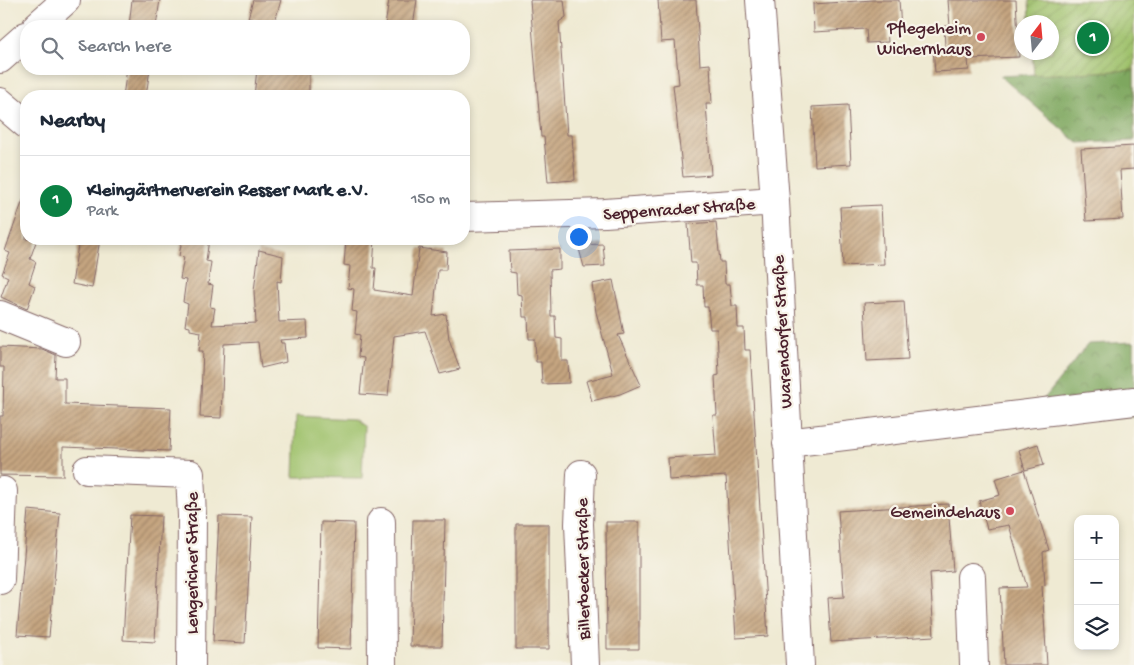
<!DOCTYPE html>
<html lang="en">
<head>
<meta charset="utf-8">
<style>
  :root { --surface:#fff; --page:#f6f6f7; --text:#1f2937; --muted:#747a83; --line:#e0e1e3; --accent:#0b8043 }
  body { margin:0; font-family:"Gochi Hand",sans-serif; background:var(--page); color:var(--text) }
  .controls { position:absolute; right:15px; bottom:15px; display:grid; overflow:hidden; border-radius:10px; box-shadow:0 2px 8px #0003 }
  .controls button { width:45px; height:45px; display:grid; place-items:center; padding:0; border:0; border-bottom:1px solid var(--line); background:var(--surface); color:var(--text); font:25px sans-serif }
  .compass { position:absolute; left:1014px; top:15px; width:45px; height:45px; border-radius:50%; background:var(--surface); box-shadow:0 2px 8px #0003; rotate:16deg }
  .you { position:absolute; left:578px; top:236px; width:18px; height:18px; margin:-12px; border:4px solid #fff; border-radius:50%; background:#1a73e8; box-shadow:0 0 0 8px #1a73e833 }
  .badge { display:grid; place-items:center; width:32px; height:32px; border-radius:50%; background:var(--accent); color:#fff; font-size:16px; font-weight:700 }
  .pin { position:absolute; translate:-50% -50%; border:2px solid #fff; box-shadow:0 1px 5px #0006 }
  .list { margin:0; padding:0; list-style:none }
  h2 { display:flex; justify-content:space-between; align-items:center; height:65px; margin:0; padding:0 20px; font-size:21px }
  h2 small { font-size:16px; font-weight:400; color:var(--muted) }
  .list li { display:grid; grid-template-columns:32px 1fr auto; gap:15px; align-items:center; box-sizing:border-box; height:90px; padding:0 20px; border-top:1px solid var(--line) }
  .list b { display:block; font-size:19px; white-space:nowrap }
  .list p { margin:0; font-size:16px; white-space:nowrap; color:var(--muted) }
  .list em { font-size:16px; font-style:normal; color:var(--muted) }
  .icon { flex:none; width:28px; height:28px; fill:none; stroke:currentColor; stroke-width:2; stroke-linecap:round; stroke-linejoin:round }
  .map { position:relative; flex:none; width:1134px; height:665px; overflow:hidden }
  .search { position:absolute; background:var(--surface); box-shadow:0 2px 8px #0003; left:20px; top:20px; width:450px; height:55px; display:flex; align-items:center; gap:12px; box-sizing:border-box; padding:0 18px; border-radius:20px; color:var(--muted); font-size:19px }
  .panel { position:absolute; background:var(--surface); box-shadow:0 2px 8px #0003; left:20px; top:90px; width:450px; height:155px; border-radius:20px }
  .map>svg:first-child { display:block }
  .forest { fill:url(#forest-crowns); stroke:#646344 }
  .park { fill:#9ec16a; stroke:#74704a }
  .garden { fill:url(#garden-furrows); stroke:#74704a }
  .building { fill:url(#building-hatch) }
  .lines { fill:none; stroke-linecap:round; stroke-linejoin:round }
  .minor-casing { stroke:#846666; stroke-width:30 }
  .minor { stroke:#fff; stroke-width:28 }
  .poi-dot { fill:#d1495b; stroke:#f7f3e8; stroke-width:2 }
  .labels { text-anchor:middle; stroke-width:4.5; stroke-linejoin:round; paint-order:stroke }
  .poi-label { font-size:18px; fill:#4a1f2b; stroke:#f7f3e8; text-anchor:end }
  .street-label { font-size:18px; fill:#4a1f2b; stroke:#f7f3e8 }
</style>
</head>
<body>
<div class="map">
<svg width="1134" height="665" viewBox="0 0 1134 665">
  <defs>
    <pattern id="forest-crowns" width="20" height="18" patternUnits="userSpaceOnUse" patternTransform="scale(1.25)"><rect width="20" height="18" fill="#7ea75e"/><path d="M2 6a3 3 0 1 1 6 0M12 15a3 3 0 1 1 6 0" fill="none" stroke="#69874e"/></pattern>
    <pattern id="garden-furrows" width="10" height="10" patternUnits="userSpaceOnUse" patternTransform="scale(1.25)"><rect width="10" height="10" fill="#9ec16a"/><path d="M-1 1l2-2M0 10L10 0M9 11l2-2" fill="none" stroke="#8aa55c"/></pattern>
    <pattern id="building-hatch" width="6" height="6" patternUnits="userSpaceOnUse" patternTransform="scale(1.25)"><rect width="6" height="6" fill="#c5a580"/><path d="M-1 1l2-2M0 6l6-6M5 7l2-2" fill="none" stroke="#a28669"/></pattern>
  </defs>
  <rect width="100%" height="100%" fill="#f7f3e8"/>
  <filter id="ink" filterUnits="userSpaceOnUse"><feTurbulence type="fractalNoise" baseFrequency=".02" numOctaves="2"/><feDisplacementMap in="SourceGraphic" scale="10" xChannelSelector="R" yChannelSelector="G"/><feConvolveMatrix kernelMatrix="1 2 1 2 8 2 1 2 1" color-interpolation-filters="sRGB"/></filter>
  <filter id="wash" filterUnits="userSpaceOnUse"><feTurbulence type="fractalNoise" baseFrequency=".0096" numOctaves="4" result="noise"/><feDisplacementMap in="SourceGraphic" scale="20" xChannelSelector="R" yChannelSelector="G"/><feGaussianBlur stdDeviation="1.12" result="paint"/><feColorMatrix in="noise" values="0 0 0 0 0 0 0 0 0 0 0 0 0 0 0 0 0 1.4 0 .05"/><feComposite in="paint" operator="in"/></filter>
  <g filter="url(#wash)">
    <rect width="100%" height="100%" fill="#efead3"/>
    <path class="forest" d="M1134,69V141L1078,143L1000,76Z
      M1134,342V417L1024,424L1088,344Z"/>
    <path class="park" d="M296,416L353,419L364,427L362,478L294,477Z"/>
    <path class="garden" d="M1029,0H1134V70L1034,75L1032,53L1052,52V22H1030Z"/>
    <g id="blocks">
      <path class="building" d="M132,0H160L156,26H129Z
        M253,0H281L274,25L248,18Z
        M389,0H417L413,26H385Z
        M530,0H564L566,17L559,22L567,135H572L575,180L548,182L544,137H541Z
        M658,0H696L700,65L710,64L712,104H706L711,175L683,177L673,85L679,84L675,41L661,42Z
        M873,0H899L901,28L887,29L888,42L867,43L866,29L814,32L813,4Z
        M948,0H1016L1019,57L968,59L969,70L935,72L933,48L945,47L944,26H950Z
        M127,69H150L146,96H123Z
        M257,69H309V96H254Z
        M848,105L851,164L815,166L812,107Z
        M1134,146V169L1120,170L1123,219L1086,221L1081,149Z
        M23,200L26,201V239H37L30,259L36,262L29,283L35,286L27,309L1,297L8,277L2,274L10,253L5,251Z
        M881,205L884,264L843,266L840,207Z
        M716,222L720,262H724L725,284H730L732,306H737L738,328H744L745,350H750L768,636L736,638L726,476L669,480L668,458L716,455L713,415H717L715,376L719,375L717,329H710L708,307H704L703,285H697L696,263H691L688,224Z
        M79,239H100L92,288L72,284Z
        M182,239H209L206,261L211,262L208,284L213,285L210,307L215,308L212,325L256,323L254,291L259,250L283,256L281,282L277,281L279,322L307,321L308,338L280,340L281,343H284L286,362L261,368L258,342L224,344L221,418L200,417L203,351H199L201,332L190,330V327L185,326L188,304L183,302L186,280L180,279L184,257L179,256Z
        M346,239H375L373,268H376L374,290L413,296L419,248L447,252L446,270H438L433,316L446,314L449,339L460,369L440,374L425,331L394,336L388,396L360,394L364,358L358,357L360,335L355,334L357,312L352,311L354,289L348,288L350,266L344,265Z
        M603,244L605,266L584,267L578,245Z
        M560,249V269L550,270L551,316H555L556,338L562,339V361H568L569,383L542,384L541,362H536L535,339H529L528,317H523L522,295L517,294L516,273L510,272L509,251Z
        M613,280L624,334L618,335L641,385L620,394L592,401L586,381L613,374L596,312L592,284Z
        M904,301L908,359L867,361L864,303Z
        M0,347L42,349L56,355L55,378H65V404L171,408L169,451L63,447V476L0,475V416H3L4,367H0Z
        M1038,444L1044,465L1025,470L1019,450Z
        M1024,470L1049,550L1043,552L1045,585L1042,586L1047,665H1004L1000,588L1027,587L1009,525L987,529L979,501L1000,495L995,479Z
        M948,504L953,571L930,573L934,636L831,642L828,598L844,597L838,511Z
        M28,510L60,513L49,637L17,635Z
        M130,515L161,516L155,642L123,640Z
        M219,516L252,517L245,643L213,641Z
        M413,520H445L442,646H410Z
        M321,522L354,523L351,649L318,648Z
        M606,522H639V649H607Z
        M516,524H549V649H516Z"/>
    </g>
  </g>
  <g filter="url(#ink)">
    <use href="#blocks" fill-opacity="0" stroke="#846666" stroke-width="1"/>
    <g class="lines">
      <defs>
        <path id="minor" d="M760,0L775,201L800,665
          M37,26L66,0
          M0,59L26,36
          M0,102L26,124
          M464,217L605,213L775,201
          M0,315L66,342
          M787,443L1134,401
          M87,470L190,474L192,516L191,665
          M581,474L579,524L585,665
          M381,522L382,665
          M971,577L974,665
          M0,580L3,491"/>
      </defs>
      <use href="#minor" class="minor-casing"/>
      <use href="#minor" class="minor"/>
    </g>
  </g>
  <g class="poi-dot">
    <circle cx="981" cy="37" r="5"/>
    <circle cx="1010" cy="511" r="5"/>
  </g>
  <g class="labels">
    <g class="poi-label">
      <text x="971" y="33">Pflegeheim<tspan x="971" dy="21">Wichernhaus</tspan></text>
      <text x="1000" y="517">Gemeindehaus</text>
    </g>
    <g class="street-label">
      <text transform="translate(679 208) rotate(-4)" y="6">Seppenrader Straße</text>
      <text transform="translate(781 332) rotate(-93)" y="6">Warendorfer Straße</text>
      <text transform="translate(191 563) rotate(-90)" y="6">Lengericher Straße</text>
      <text transform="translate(582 569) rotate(-91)" y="6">Billerbecker Straße</text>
    </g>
  </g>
</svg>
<div class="controls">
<button>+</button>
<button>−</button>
<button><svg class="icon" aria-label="layers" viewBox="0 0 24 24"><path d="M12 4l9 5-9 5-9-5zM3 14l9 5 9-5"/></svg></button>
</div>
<svg class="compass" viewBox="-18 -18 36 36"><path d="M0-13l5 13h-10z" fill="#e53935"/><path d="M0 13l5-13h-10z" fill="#747a83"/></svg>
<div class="you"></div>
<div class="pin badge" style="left:1093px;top:38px">1</div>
<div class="search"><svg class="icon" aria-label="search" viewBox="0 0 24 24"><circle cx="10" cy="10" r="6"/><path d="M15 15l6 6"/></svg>Search here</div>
<section class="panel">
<h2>Nearby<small></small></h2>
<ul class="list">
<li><span class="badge">1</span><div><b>Kleingärtnerverein Resser Mark e.V.</b><p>Park</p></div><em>150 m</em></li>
</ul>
</section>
</div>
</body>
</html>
